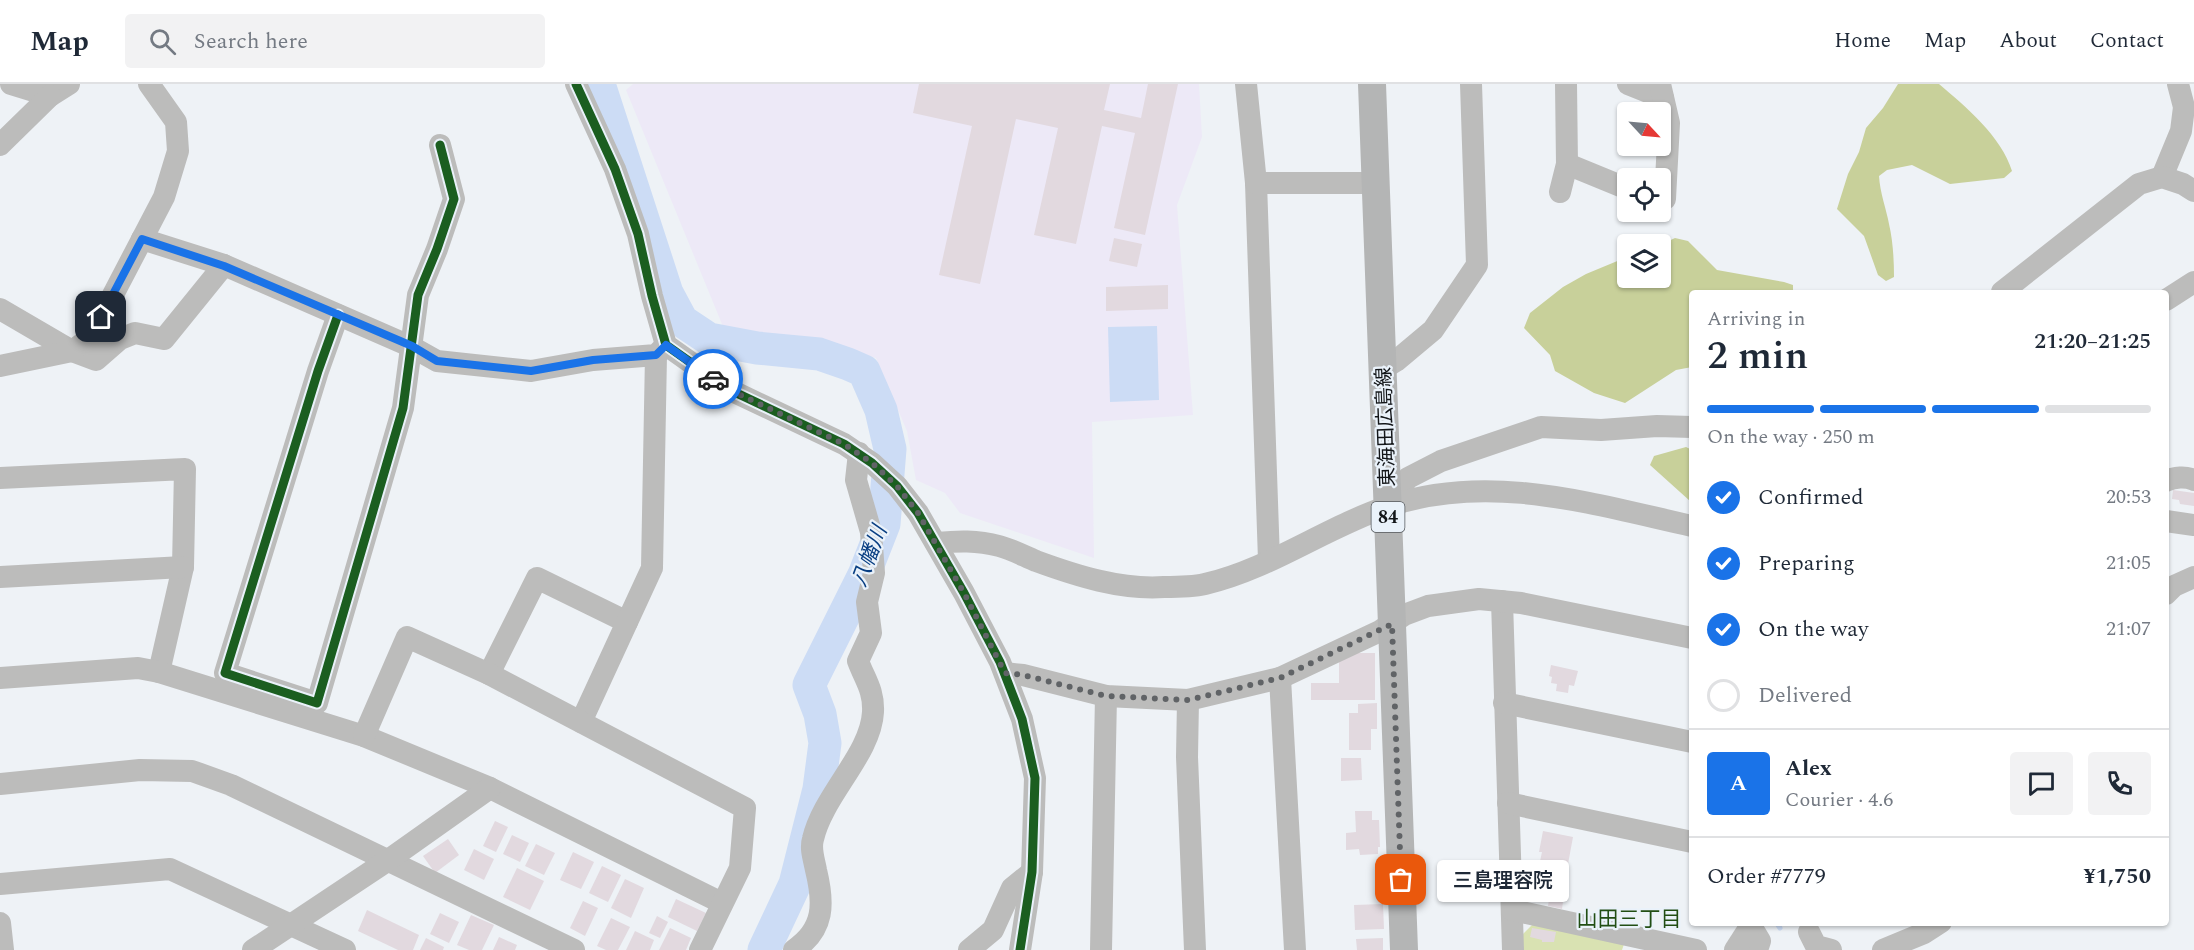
<!DOCTYPE html>
<html lang="en">
<head>
<meta charset="utf-8">
<style>
	:root { --surface:#fff; --page:#f2f2f3; --text:#1f2937; --muted:#747a83; --line:#e0e1e3; --accent:#1a73e8 }
	body { margin:0; font-family:Spectral,"Noto Sans JP",serif; background:var(--page); color:var(--text); height:100vh; display:flex; flex-direction:column; font-size:22px; white-space:nowrap }
	* { box-sizing:border-box; margin:0 }
	p { font-size:20px; color:var(--muted) }
	.icon { flex:none; width:33px; height:33px; fill:none; stroke:currentColor; stroke-width:2; stroke-linecap:round; stroke-linejoin:round }
	.map { position:relative; flex:1; overflow:hidden }
	.details { position:absolute; left:1689px; top:206px; width:480px; height:636px; display:flex; flex-direction:column; background:var(--surface); border-radius:6px; box-shadow:0 2px 4px #0004 }
	.details>* { flex:none }
	.needle { width:39px; rotate:116deg }
	.fabs { position:absolute; left:1617px; top:18px; display:grid; gap:12px }
	.fabs a { display:grid; place-items:center; width:54px; height:54px; border-radius:6px; background:var(--surface); box-shadow:0 2px 4px #0004; font-size:30px }
	.pin { position:absolute; display:grid; place-items:center; width:51px; height:51px; color:#fff; margin:-26px; border-radius:12px; box-shadow:0 3px 9px #0006 }
	.courier { position:absolute; display:grid; place-items:center; width:60px; height:60px; margin:-30px; border:4px solid #1a73e8; border-radius:50%; background:#fff; color:#222; box-shadow:0 2px 8px #0007 }
	.bubble { position:absolute; height:42px; border-radius:6px; background:var(--surface); box-shadow:0 2px 4px #0004; font-size:20px; font-weight:600; line-height:42px; text-align:center }
	.head em { font-style:normal; font-weight:600 }
	.head div { display:flex; flex-direction:column-reverse }
	.head { display:flex; align-items:center; justify-content:space-between; height:102px; padding:0 18px }
	h1 { font-size:39px; font-weight:600; line-height:45px }
	.bar { display:grid; grid-template-columns:repeat(4,1fr); gap:9px 6px; align-content:center; height:72px; padding:0 18px }
	.bar i { height:8px; border-radius:4px; background:var(--line) }
	.bar .current { background:var(--accent) }
	.bar p { grid-column:span 4 }
	.line { display:flex; align-items:center; gap:15px; padding:0 18px; border-top:2px solid var(--line) }
	.line div { flex:1 }
	.round { display:grid; place-items:center; flex:none; width:63px; height:63px; border-radius:6px; background:var(--page) }
	ol { padding:0 18px; list-style:none }
	li { display:flex; align-items:center; gap:18px; height:66px }
	li p { margin-inline-start:auto }
	li .icon { padding:6px; border-radius:50%; background:var(--accent); color:#fff; stroke-width:4 }
	li:last-child { color:var(--muted) }
	li i { width:33px; height:33px; border:3px solid var(--line); border-radius:50% }
	header { display:flex; align-items:center; gap:36px; box-sizing:border-box; height:84px; padding:0 30px; background:var(--surface); border-bottom:2px solid var(--line) }
	header strong { font-size:28px }
	nav { display:flex; gap:33px; margin-inline-start:auto; font-size:21px }
	.search { width:420px; height:54px; background:var(--page); display:flex; align-items:center; gap:15px; box-sizing:border-box; padding:0 21px; border-radius:6px; color:var(--muted); font-size:22px }
	.map>svg:first-child { display:block }
	.education { fill:#ede9f7 }
	.green { fill:#d9e2b2 }
	.forest { fill:#c8d09a }
	.water { fill:#ccdcf5 }
	.lines { fill:none; stroke-linecap:round; stroke-linejoin:round }
	.stream { stroke:#ccdcf5; stroke-width:5 }
	.river { stroke:#ccdcf5; stroke-width:33 }
	.building { fill:#e2d9df }
	.minor { stroke:#bcbcbb; stroke-width:22 }
	.major { stroke:#b4b5b5; stroke-width:28 }
	.cycleway-casing { stroke:#eaf2fa; stroke-width:13 }
	.cycleway { stroke:#1b5e20; stroke-width:9 }
	.done { stroke:#606366; stroke-width:6; stroke-dasharray:0 10.8 }
	.route { stroke:#1a73e8; stroke-width:8 }
	.labels { text-anchor:middle; stroke-width:4.5; stroke-linejoin:round; paint-order:stroke }
	.shield { fill:#eaf2fa; stroke:#54585c; stroke-width:1.5 }
	.shield-label { font-size:18px; font-weight:bold; fill:#131619 }
	.street-label { font-size:20px; fill:#131619; stroke:#eaf2fa }
	.water-label { font-size:21px; font-style:italic; fill:#083e82; stroke:#eaf2fa }
	.neighbourhood-label { font-size:21px; fill:#224e14; stroke:#eaf2fa }
</style>
</head>
<body>
<header>
<strong>Map</strong>
<div class="search"><svg class="icon" aria-label="search" viewBox="0 0 24 24"><circle cx="10" cy="10" r="6"/><path d="M15 15l6 6"/></svg>Search here</div>
<nav><a>Home</a><a>Map</a><a>About</a><a>Contact</a></nav>
</header>
<div class="map">
<svg width="2194" height="866" viewBox="0 0 2194 866">
	<rect width="100%" height="100%" fill="#eef2f6"/>
	<path class="education" d="M633,0H1199L1202,53L1177,121L1193,331L1092,338L1094,474L960,429L945,409L916,396L907,347L876,274L804,254L724,245L626,6Z"/>
	<path class="green" d="M1533,840L1624,860L1622,866H1523V850Z"/>
	<g class="forest">
		<path d="M1898,0H1939C1965,22 2002,53 2012,87L2004,94L1950,100L1912,81L1887,86L1879,92C1880,109 1886,124 1889,140C1893,157 1894,176 1894,193L1886,197L1878,191L1864,152L1837,125L1848,90L1859,68L1866,44L1883,24Z"/>
		<path d="M1675,154L1688,157L1717,186L1784,198L1793,201V208H1692V283L1676,286L1625,319L1594,309L1555,287L1550,271L1524,244L1530,229L1563,203L1586,190L1627,173L1628,194H1660V161Z"/>
		<path d="M1686,363L1692,366V416L1690,417L1650,381L1654,372Z"/>
	</g>
	<path class="water" d="M1157,242L1159,316L1110,318L1108,243Z"/>
	<g class="lines">
		<path class="stream" d="M1776,838L1780,844"/>
		<path class="river" d="M599,0L667,209L682,237L709,255L757,264L819,270L848,280L864,287L881,326L890,365L884,440L864,491L809,601L820,630L825,659L819,705L795,800L764,866"/>
	</g>
	<g class="building">
		<path d="M919,0H1110L1104,26L1141,34L1148,0H1178L1145,151L1114,144L1135,49L1102,42L1076,160L1034,151L1058,44L1016,35L980,200L939,191L972,42L913,29Z"/>
		<path d="M1114,154L1142,160L1137,183L1109,177Z"/>
		<path d="M1168,201V225L1106,227V203Z"/>
		<path d="M2173,406L2194,409V422L2180,420L2179,416L2172,415Z"/>
		<path d="M1349,569H1375V616H1311V599H1339V574H1349Z"/>
		<path d="M1551,581L1578,587L1574,602L1569,601L1568,609L1556,607L1557,600L1551,599L1552,593L1549,592Z"/>
		<path d="M1377,619V645H1371V666H1349V629H1358V620Z"/>
		<path d="M1341,674H1361L1362,696L1341,697Z"/>
		<path d="M1355,727H1372V736H1379L1380,763H1378V770L1360,771L1359,765L1346,766V749L1356,748Z"/>
		<path d="M495,737L508,743L496,768L483,762Z"/>
		<path d="M1543,747L1573,753L1563,807L1547,804L1549,790L1541,788L1542,782H1539L1542,768H1539Z"/>
		<path d="M512,751L529,759L520,778L503,770Z"/>
		<path d="M448,755L459,771L435,789L423,772Z"/>
		<path d="M536,760L555,769L544,791L525,782Z"/>
		<path d="M474,765L494,775L484,796L464,786Z"/>
		<path d="M573,768L594,778L581,805L560,796Z"/>
		<path d="M602,782L621,791L608,818L589,809Z"/>
		<path d="M517,784L544,797L530,826L503,813Z"/>
		<path d="M625,795L644,804L631,834L611,824Z"/>
		<path d="M1550,809L1564,811L1562,825L1548,822Z"/>
		<path d="M676,815L706,829L697,847L668,833Z"/>
		<path d="M583,817L598,824L585,852L570,844Z"/>
		<path d="M1383,820L1384,845L1355,846L1354,821Z"/>
		<path d="M367,826L419,851L413,866H398L358,847Z"/>
		<path d="M440,829L459,838L449,859L430,850Z"/>
		<path d="M471,831L494,841L482,866H469L457,861Z"/>
		<path d="M657,832L668,838L660,854L649,849Z"/>
		<path d="M611,834L630,843L618,866H606L597,862Z"/>
		<path d="M670,844L691,854L686,866H659Z"/>
		<path d="M1532,844L1556,848L1554,858H1542V856L1530,853Z"/>
		<path d="M635,847L654,856L650,866H626Z"/>
		<path d="M499,853L517,861L515,866H493Z"/>
		<path d="M426,854L444,863L443,866H420Z"/>
		<path d="M1383,854V866H1357L1356,855Z"/>
	</g>
	<g class="lines">
		<g class="minor">
			<path d="M11,0L50,12L69,0"/>
			<path d="M576,0L615,85L638,150L652,212L666,261L728,305L844,360L872,379L897,402L918,429L964,509L1000,578L1022,635L1035,694L1032,788L1020,866"/>
			<path d="M1246,0L1256,99L1269,476"/>
			<path d="M1628,0L1663,14"/>
			<path d="M1660,0L1669,39L1665,115L1660,116"/>
			<path d="M0,61L50,12"/>
			<path d="M1567,80L1628,105"/>
			<path d="M2162,93L2181,47L2184,23L2178,0"/>
			<path d="M1256,99H1376"/>
			<path d="M1560,108L1567,80L1566,0"/>
			<path d="M142,155L224,181L412,263L437,277L531,287L593,276L656,271L666,261"/>
			<path d="M2002,208L2139,100L2162,93L2183,100L2194,107"/>
			<path d="M2166,216L2194,198"/>
			<path d="M0,225L72,267L96,276L120,255L135,249L164,255L224,181"/>
			<path d="M338,231L318,287L225,589L317,619L403,324L418,211L437,165L454,115L440,61"/>
			<path d="M0,282L72,267L91,253L164,113L178,67L176,38L149,0"/>
			<path d="M1383,285L1396,277L1433,246L1477,181L1471,0"/>
			<path d="M0,394L185,385L183,483L159,588"/>
			<path d="M2166,397C2174,393 2186,392 2194,396"/>
			<path d="M1387,422L1408,394L1441,377L1541,343L1601,346L1657,342L1692,343"/>
			<path d="M2166,437L2194,441"/>
			<path d="M936,459C957,457 977,456 999,462C1011,465 1024,472 1036,477C1077,492 1121,506 1164,503C1177,503 1192,503 1205,500C1270,485 1326,443 1389,422C1490,388 1592,420 1692,442"/>
			<path d="M0,493L183,483"/>
			<path d="M2166,510L2174,502L2194,493"/>
			<path d="M1502,517L1513,866"/>
			<path d="M1005,589L1023,591L1106,612L1188,616L1280,594L1380,547L1404,531L1428,522L1479,515L1521,519L1692,554"/>
			<path d="M489,590L537,494L627,538"/>
			<path d="M0,594L138,584L159,588L364,652L490,704L722,819"/>
			<path d="M1280,594L1295,866"/>
			<path d="M1188,616L1187,673L1195,866"/>
			<path d="M1504,619L1692,658"/>
			<path d="M581,638L652,484L656,271"/>
			<path d="M364,652L407,553L489,590L745,724L740,784L700,866"/>
			<path d="M0,700L140,686L192,687L231,701L574,866"/>
			<path d="M1508,719L1692,758"/>
			<path d="M0,800L170,785L345,866"/>
			<path d="M1512,826L1696,866"/>
			<path d="M0,839L3,866"/>
			<path d="M1751,842L1760,857L1757,866"/>
			<path d="M1809,848L1816,862L1831,866"/>
			<path d="M253,866L387,777L490,704"/>
			<path d="M794,866C825,845 824,819 816,786C814,775 810,765 813,755C823,711 871,670 873,628C874,606 865,596 858,577L871,549L867,518L874,489L871,448L856,396L859,369"/>
			<path d="M969,866L993,846L1012,804L1032,788"/>
			<path d="M1101,866L1106,612"/>
			<path d="M1735,866L1753,838"/>
			<path d="M1883,866L1924,849L1941,838"/>
		</g>
		<path class="major" d="M1372,0L1404,866"/>
		<defs>
			<g id="cycleway">
				<path d="M576,0L615,85L638,150L652,212L666,261L728,305L844,360L872,379L897,402L918,429L964,509L1000,578L1022,635L1035,694L1032,788L1020,866"/>
				<path d="M338,231L318,287L225,589L317,619L403,324L418,211L437,165L454,115L440,61"/>
			</g>
		</defs>
		<use href="#cycleway" class="cycleway-casing"/>
		<use href="#cycleway" class="cycleway"/>
	</g>
	<g class="lines">
		<path class="done" d="M713,295L728,305L844,360L872,379L897,402L918,429L964,509L1005,589L1023,591L1106,612L1188,616L1280,594L1392,540L1401,796"/>
		<path class="route" d="M101,233L142,155L224,182L412,262L437,277L531,287L593,276L656,271L666,261L713,295"/>
	</g>
	<g class="labels">
		<rect class="shield" x="1371.5" y="418" width="33" height="30" rx="4.5"/>
		<g class="shield-label">
			<text x="1388" y="439">84</text>
		</g>
		<g class="street-label">
			<text transform="translate(1385 343) rotate(-92)" y="7">東海田広島線</text>
		</g>
		<g class="water-label">
			<text transform="translate(869 472) rotate(-69)" y="7">八幡川</text>
		</g>
		<g class="neighbourhood-label">
			<text x="1629" y="842">山田三丁目</text>
		</g>
	</g>
</svg>
<div class="fabs">
<a><svg class="needle" viewBox="-14 -14 28 28"><path d="M0-13l5 13h-10z" fill="#e53935"/><path d="M0 13l5-13h-10z" fill="#747a83"/></svg></a>
<a><svg class="icon" aria-label="locate" viewBox="0 0 24 24"><circle cx="12" cy="12" r="6"/><path d="M12 2v4M12 18v4M2 12h4M18 12h4"/></svg></a>
<a><svg class="icon" aria-label="layers" viewBox="0 0 24 24"><path d="M12 4l9 5-9 5-9-5zM3 14l9 5 9-5"/></svg></a>
</div>
<div class="pin" style="left:1401px;top:796px;background:#ea580c"><svg class="icon" aria-label="bag" viewBox="0 0 24 24"><path d="M5 8h14l-1 12H6zM9 8a3 3 0 0 1 6 0"/></svg></div>
<div class="pin" style="left:101px;top:233px;background:#1f2937"><svg class="icon" aria-label="home" viewBox="0 0 24 24"><path d="M3 11l9-7 9 7M6 9v11h12V9"/></svg></div>
<div class="courier" style="left:713px;top:295px"><svg class="icon" aria-label="car" viewBox="0 0 24 24"><path d="M5 17H2v-5l4-1 3-4h7l3 4 3 1v5h-3M9 17h6M6 11h13"/><circle cx="7" cy="17" r="2"/><circle cx="17" cy="17" r="2"/></svg></div>
<div class="bubble" style="left:1437px;top:776px;width:132px">三島理容院</div>
<section class="details">
<div class="head"><div><h1>2 min</h1><p>Arriving in</p></div><em>21:20–21:25</em></div>
<div class="bar"><i class="current"></i><i class="current"></i><i class="current"></i><i></i><p>On the way · 250 m</p></div>
<ol>
<li><svg class="icon" aria-label="check" viewBox="0 0 24 24"><path d="M5 12l5 5 9-10"/></svg>Confirmed<p>20:53</p></li>
<li><svg class="icon" aria-label="check" viewBox="0 0 24 24"><path d="M5 12l5 5 9-10"/></svg>Preparing<p>21:05</p></li>
<li><svg class="icon" aria-label="check" viewBox="0 0 24 24"><path d="M5 12l5 5 9-10"/></svg>On the way<p>21:07</p></li>
<li><i></i>Delivered</li>
</ol>
<div class="line" style="height:108px"><b class="round" style="background:var(--accent);color:#fff">A</b><div><b>Alex</b><p>Courier · 4.6</p></div><a class="round"><svg class="icon" aria-label="chat" viewBox="0 0 24 24"><path d="M4 5h16v11H9l-5 4z"/></svg></a><a class="round"><svg class="icon" aria-label="phone" viewBox="0 0 24 24"><path d="M5 4h4l2 5-3 2q2 4 5 5l2-3 5 2v4C11 20 4 13 5 4z"/></svg></a></div>
<div class="line" style="height:78px"><div>Order #7779</div><b>¥1,750</b></div>
</section>
</div>
</body>
</html>
